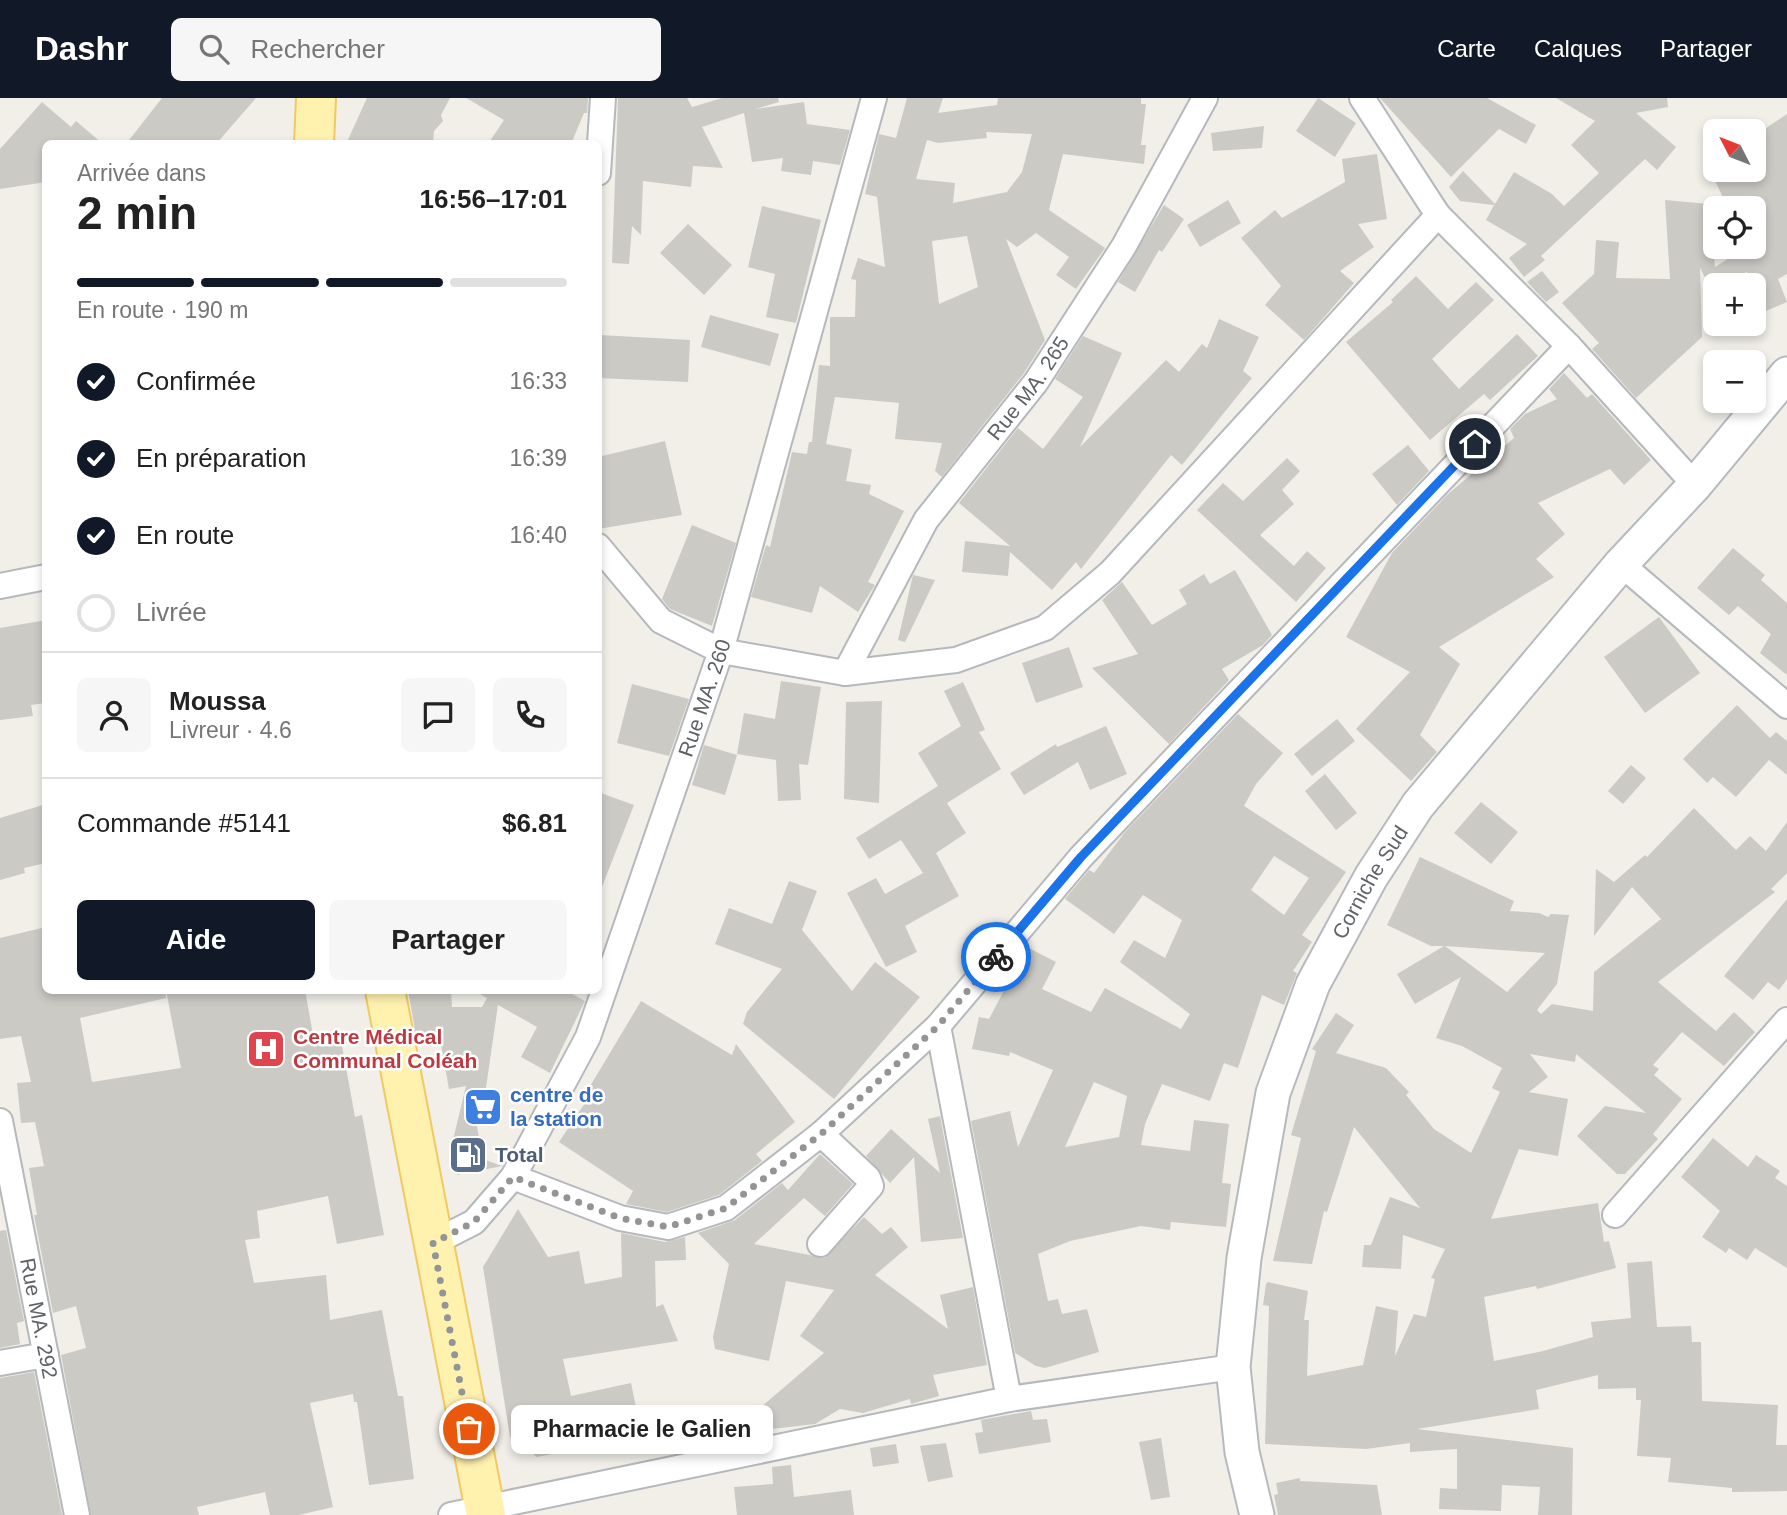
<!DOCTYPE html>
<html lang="fr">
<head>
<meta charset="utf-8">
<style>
	:root { --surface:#fff; --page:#f6f6f6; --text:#222; --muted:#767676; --line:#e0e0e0; --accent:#111827 }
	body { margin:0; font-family:Arial,sans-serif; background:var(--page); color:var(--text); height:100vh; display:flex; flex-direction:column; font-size:26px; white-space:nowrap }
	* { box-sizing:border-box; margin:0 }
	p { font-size:23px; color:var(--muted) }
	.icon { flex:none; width:38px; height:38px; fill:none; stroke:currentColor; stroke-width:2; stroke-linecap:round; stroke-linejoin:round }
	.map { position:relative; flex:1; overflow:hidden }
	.drawer { position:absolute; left:42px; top:42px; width:560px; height:854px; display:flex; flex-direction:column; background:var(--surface); border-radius:10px; box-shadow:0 4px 10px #0003 }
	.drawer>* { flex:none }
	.needle { width:46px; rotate:312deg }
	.buttons { position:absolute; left:1703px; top:21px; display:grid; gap:14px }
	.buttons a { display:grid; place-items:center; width:63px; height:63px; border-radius:10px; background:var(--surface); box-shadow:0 4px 10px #0003; font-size:35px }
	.pin { position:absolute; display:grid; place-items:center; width:60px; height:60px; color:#fff; margin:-30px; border:4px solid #fff; border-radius:50%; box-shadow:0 2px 7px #0007 }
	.courier { position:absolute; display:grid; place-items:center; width:70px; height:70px; margin:-35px; border:5px solid #1a73e8; border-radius:50%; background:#fff; color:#222; box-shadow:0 2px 9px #0007 }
	.bubble { position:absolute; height:49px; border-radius:10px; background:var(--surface); box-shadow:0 4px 10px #0003; font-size:23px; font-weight:700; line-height:49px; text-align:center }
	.summary em { font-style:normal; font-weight:700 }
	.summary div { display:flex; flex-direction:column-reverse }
	.summary { display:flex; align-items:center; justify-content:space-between; height:119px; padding:0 35px }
	h1 { font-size:46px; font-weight:700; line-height:52px }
	.bar { display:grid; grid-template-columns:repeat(4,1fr); gap:10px 7px; align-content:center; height:84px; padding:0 35px }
	.bar i { height:9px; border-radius:5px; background:var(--line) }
	.bar .active { background:var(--accent) }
	.bar p { grid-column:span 4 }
	.line { display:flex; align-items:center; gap:18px; padding:0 35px; border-top:2px solid var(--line) }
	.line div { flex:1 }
	.round { display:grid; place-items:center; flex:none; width:74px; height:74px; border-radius:10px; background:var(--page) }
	ol { padding:0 35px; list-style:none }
	li { display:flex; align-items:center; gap:21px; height:77px }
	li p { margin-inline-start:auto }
	li .icon { padding:7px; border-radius:50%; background:var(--accent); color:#fff; stroke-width:4 }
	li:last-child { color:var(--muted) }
	li i { width:38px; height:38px; border:4px solid var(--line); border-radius:50% }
	.cta { display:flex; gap:14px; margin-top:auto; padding:14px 35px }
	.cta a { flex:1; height:80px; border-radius:10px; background:var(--accent); color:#fff; font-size:28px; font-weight:700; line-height:80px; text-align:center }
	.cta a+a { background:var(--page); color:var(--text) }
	header { display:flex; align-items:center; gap:42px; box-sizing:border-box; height:98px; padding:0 35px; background:var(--accent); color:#fff }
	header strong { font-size:33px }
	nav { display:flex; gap:38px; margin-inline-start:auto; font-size:24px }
	.search { width:490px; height:63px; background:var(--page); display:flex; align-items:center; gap:18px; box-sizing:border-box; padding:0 24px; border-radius:10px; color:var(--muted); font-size:26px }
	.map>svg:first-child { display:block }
	.building { fill:#cccac5; fill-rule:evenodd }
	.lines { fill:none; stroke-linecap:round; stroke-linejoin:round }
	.street-casing { stroke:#b5b8bc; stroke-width:28 }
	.secondary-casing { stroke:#b6babf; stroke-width:37 }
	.primary-casing { stroke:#f2c960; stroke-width:42 }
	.street { stroke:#fff; stroke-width:24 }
	.secondary { stroke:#fff; stroke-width:33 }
	.primary { stroke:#fff2af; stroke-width:38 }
	.done { stroke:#929495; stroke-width:7; stroke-dasharray:0 12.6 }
	.route { stroke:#1a73e8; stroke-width:9 }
	.labels { text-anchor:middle; stroke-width:5; stroke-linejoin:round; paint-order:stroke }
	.street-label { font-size:21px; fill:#5f6368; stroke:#fff }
	.health-label { font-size:21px; font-weight:bold; fill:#be3a42; stroke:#fff; text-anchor:start }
	.shop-label { font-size:21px; font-weight:bold; fill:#366cbe; stroke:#fff; text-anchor:start }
	.service-label { font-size:21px; font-weight:bold; fill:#4e5e75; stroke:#fff; text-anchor:start }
</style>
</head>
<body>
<header>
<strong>Dashr</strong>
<div class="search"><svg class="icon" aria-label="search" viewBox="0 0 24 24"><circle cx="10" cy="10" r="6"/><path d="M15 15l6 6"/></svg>Rechercher</div>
<nav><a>Carte</a><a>Calques</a><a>Partager</a></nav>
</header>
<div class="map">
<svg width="1787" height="1417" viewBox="0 0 1787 1417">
	<rect width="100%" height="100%" fill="#f1efe8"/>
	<g class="building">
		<path d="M162,0H256L216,46H126Z"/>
		<path d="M367,0H450L441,17L443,23L434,33L433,46H346Z"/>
		<path d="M466,0H588L587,15H584L571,46H488L504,22Z"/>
		<path d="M618,0H687L692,9L722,0H778L779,4L755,11L804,4L807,26L850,32L840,67L813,63L811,77L781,73L783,60L752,64L744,15L702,29L723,70L693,68L691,89L643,83L641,137L632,128L629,166L612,165Z"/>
		<path d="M907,0H943L938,15L997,7L998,0H1141V6H1146L1141,47H1146L1144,66L1063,56L1049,112L1105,150L1076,191L1056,177L1069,159L1036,135L1017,149L1006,141L1045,242L1024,275L942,379L935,373L942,345L895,341L899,305L835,299L826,346L852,351L846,383L871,387L869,396L904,413L868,484L875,487L858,514L820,488L812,515L751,499L766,447L770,449L792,354L807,356L809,344H812L819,267L830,268V219H855L856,182L851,181L858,160L885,169L877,99L865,96L879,36L896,40ZM986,34L1032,36L1022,74L1007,94L953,105L955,85L916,81L927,42L938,45L987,40ZM967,138L978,189L939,206L932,143Z"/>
		<path d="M1318,0L1356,25L1335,59L1296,33Z"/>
		<path d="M1380,0H1487L1536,27L1526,46L1499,31L1451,79Z"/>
		<path d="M1556,0H1667L1668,9L1636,15L1676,49L1657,72L1645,61L1541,158L1545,162L1524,179L1509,160L1527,146L1486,122L1494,107L1460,103L1449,89L1463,73L1495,106L1514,74L1552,96L1564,108L1599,75L1571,47L1595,23Z"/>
		<path d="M42,4L71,29L76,23L103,46H46V84L0,91V51Z"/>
		<path d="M1787,16V176L1778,181L1787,204L1766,213L1747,174L1715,187V198L1700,170L1702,239L1636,300L1592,251L1599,245L1562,205L1594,176L1596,142L1619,144L1616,180L1670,181L1665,102L1709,106L1715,169L1747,149H1754V110H1728L1710,72H1754V38Z"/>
		<path d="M1264,28L1262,50L1213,53L1211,35Z"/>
		<path d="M1377,56L1387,121L1358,126L1374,149L1340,173L1354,185L1304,242L1265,207L1281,188L1241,140L1275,112L1282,120L1345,84L1342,61Z"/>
		<path d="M1228,102L1241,125L1200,149L1187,127Z"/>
		<path d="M1164,107L1184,121L1162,154L1159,152L1135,194L1118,184Z"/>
		<path d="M762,108L821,122L796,225L766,219L775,176L748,169Z"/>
		<path d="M688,126L732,167L704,197L660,155Z"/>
		<path d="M1542,173L1559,194L1546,204L1527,184Z"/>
		<path d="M1416,178L1448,211L1476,184L1494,202L1432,261L1459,291L1517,236L1538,258L1490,302L1484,296L1430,342L1346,244L1393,204L1391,202Z"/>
		<path d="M710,217L779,236L770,268L701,249Z"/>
		<path d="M1219,221L1259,239L1243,273L1252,280L1182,367L1171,357L1081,471L1076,464L1052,492L1010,454L1008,478L962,474L965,443L1010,448L959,405L1018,330L1043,351L1083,299L1055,281L1083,238L1122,255L1080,349L1166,262L1179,274L1202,246L1207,250Z"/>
		<path d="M600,237L690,242L688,284L598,280Z"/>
		<path d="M1564,275L1587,300L1592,296L1651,362L1624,387L1610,371L1538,405L1565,436L1536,461L1554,479L1439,549L1460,566L1420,637L1437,654L1411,683L1356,631L1410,574L1346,539L1392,455L1448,396L1514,340L1510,331L1525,316L1557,301L1549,291Z"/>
		<path d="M665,343L682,417L598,431V359Z"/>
		<path d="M1408,347L1429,373L1397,407L1372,376Z"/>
		<path d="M1287,360L1300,373L1282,392L1294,406L1260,437L1294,468L1307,453L1326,470L1296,504L1197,412L1223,385L1243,403Z"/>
		<path d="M692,427L736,445L712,528L670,511L662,501Z"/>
		<path d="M1733,450L1765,477L1761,482L1787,505V577L1760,555L1771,536L1738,508L1729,517L1697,490Z"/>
		<path d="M1235,472L1272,537L1263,547L1222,571L1229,582L1169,646L1092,570L1138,556L1102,502L1122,484L1152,527L1187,506L1179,492L1204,476L1210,486Z"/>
		<path d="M913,477L935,482L905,544L898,542Z"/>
		<path d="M1659,519L1700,575L1645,615L1604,559Z"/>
		<path d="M46,522V605L31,607L33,618L0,622V530Z"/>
		<path d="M1069,549L1083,589L1036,605L1022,565Z"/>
		<path d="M781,583L821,589L808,667L799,666L801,702L778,703L776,662L737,656L744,615L775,621Z"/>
		<path d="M963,584L985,632L979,634L1001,671L947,705L966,735L936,755L959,798L905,828L917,854L886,869L847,795L876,780L885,796L923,775L901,742L869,761L856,740L938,688L918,655L961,628L944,593Z"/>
		<path d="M632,586L689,601L669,658L617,645Z"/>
		<path d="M882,603L879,705L844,701L846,604Z"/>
		<path d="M1737,607L1770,640L1776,634L1787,643V677L1769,662L1736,699L1713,679L1707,685L1683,661Z"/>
		<path d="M1238,616L1283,655L1256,686L1244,708L1346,774L1302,837L1312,844L1293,873L1297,875L1284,907L1262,897L1238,970L1224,965L1210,1003L1162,986L1145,1026L1141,1047L1190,1053L1194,1022L1229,1026L1222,1085L1231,1086L1226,1129L1171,1124L1170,1132L1141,1128L1070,1143L1038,1156L1048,1203L1058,1201L1062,1216L1087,1211L1099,1254L1045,1270L1036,1268L1015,1255L971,1023L1010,1013L1018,1049L1053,972L1010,954L1009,958L972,951L979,919L989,921L1027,849L1056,864L1042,891L1091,914L1105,890L1181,931L1190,916L1120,864L1134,842L1165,860L1182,822L1143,797L1114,836L1065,801L1089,772L1094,775L1125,734ZM1274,758L1309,780L1284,817L1251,792ZM1094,984L1127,998L1119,1039L1065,1049Z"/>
		<path d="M1337,621L1355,643L1312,678L1294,656Z"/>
		<path d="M1106,628L1127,676L1090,692L1078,664L1024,697L1010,675L1056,646L1057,649Z"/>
		<path d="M704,647L737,657L725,697L692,687Z"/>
		<path d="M1631,667L1646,680L1623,706L1608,693Z"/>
		<path d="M1325,676L1357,715L1336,732L1305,693Z"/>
		<path d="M598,694L634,707L600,794H598Z"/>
		<path d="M1481,704L1518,734L1491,766L1454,735Z"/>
		<path d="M46,706V765L24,770L25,775L0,782V720Z"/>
		<path d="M1694,710L1736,752L1750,738L1766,753L1787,724V775L1771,791L1775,794L1658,884L1716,933L1734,914L1755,934L1724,968L1682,934L1653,967L1659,971L1654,977L1682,1001L1653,1036L1658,1041L1625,1076H1617L1577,1038L1605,1008L1646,1015L1576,956L1575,964L1530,956L1548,979L1529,994L1568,1001L1558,1058L1519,1051L1491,1121L1598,1105L1604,1144L1609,1143L1616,1170L1537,1191L1536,1188L1484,1199L1494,1263L1543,1253L1593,1239L1591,1224L1631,1220L1627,1165L1652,1163L1657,1229L1691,1228L1692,1244H1701L1702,1303L1778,1307L1776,1347H1787V1393L1732,1394V1390L1668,1384L1671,1360L1637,1358L1641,1302H1636V1290L1598,1291V1277L1536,1292L1539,1311L1417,1331L1573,1350L1572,1417H1538L1540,1389L1502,1387L1501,1413L1439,1411L1440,1390L1457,1391V1351L1410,1354V1345L1366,1351L1265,1346L1269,1208L1263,1207L1266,1186L1268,1184L1308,1193L1304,1222H1309L1307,1278L1363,1267L1376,1208L1398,1213L1395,1258L1414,1216L1426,1219L1435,1181L1431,1180L1445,1151L1403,1137L1401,1171L1362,1169L1364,1147H1371L1390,1099L1420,1110L1354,1029L1327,1114L1324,1113L1312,1166L1273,1163L1301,1040L1291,1037L1316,953L1312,951L1336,915L1354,927L1336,955L1386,970L1409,994L1406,997L1434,1031L1471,1055L1500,994L1492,990L1502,970L1462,948L1436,940L1461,879L1415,906L1397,876L1444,848H1431L1387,827L1420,759L1514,803L1510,813L1539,815L1548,819L1551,816L1569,817L1557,886L1537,912L1541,916L1552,906L1593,913L1594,874L1661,821L1632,789L1594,838L1596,771L1614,784L1645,757L1647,759ZM1445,848L1545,855L1507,894Z"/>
		<path d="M789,783L817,793L802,832L852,893L875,864L920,899L834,1001L743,926L747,914L782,871L715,846L729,810L772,826Z"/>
		<path d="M1787,801V881L1779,892L1768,884L1753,902L1724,878Z"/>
		<path d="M46,829V892H165L166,900L80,920L92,984L181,970L166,892H305L314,942L340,937L355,1019L362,1017L384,1137L337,1146L328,1098L257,1113L260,1140L245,1142L254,1185L326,1177L330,1222L382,1212L398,1298H403L414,1381L369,1387L357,1304H354L353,1296L310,1305L333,1409L299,1417H270L265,1394L197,1409L199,1417H91L61,1257L86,1250L76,1208L53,1215L34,1117H37L29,1070L44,1068L35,1024L21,1025L17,985L31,984L21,938L0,941V840Z"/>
		<path d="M408,892H451L452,909H482L487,900L473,892H565L585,903L550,975L521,959L537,929L498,907L481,1024L476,1023L483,1061L502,1068L457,1077L452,1046L466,988L449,991L440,941L417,944Z"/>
		<path d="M641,903L732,957L736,946L795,1024L756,1056L762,1063L719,1097L667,1114L626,1106L633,1093L559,1044L587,1002L583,1000Z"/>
		<path d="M940,1018L963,1140L921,1144L914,1059L890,1085L866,1058L891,1031L940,1075L928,1021Z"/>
		<path d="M1713,1040L1748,1069L1756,1057L1780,1073L1775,1080L1787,1088V1170L1755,1150L1747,1162L1729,1150L1726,1155L1702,1139L1720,1113L1681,1079Z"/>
		<path d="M820,1056L853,1086L825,1118L804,1100L754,1146L824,1160L864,1119L882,1136L891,1129L908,1149L875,1177L948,1231L940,1197L973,1189L987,1267L933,1277L939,1298L911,1306L910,1301L863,1315L840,1311L815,1326L763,1332L760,1310L824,1255L800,1238L834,1192L786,1183L769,1263L715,1251L713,1239L729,1166L698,1135L735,1122L782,1085L788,1092Z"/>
		<path d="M518,1111L548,1159L579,1153L585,1186L622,1179L621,1135L665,1144L685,1139L686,1162L655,1163L656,1209L663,1206L678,1243L563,1261L571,1298L631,1285L642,1338L537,1359L510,1339L483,1169Z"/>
		<path d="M6,1132L24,1223L17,1225L20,1246L0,1250V1133Z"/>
		<path d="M34,1274L62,1417H0V1280Z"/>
		<path d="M1031,1313L1033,1322L1047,1321L1051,1344L979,1356L975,1335L983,1334L981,1322Z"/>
		<path d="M1161,1340L1170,1399L1151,1402L1139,1344Z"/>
		<path d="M946,1345L953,1379L928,1384L920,1348Z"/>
		<path d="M896,1346L899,1365L873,1369L870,1350Z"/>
		<path d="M791,1367L794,1399L851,1392L854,1417H737L734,1389L773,1386L772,1369Z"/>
		<path d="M1300,1380V1383L1377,1387L1382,1417H1278L1274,1397L1278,1396L1276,1385Z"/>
	</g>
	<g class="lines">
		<defs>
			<g id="street">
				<path d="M1362,0L1438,117L1569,248L1695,387"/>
				<path d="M598,75L603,0"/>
				<path d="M598,448L661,523L721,553L845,575L956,562L1045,530L1110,475L1438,117"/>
				<path d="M1621,466L1787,608"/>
				<path d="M0,488L46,479"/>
				<path id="s1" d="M845,575L926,422L1036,284L1124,148L1205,0"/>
				<path d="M938,928L1009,1301"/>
				<path id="s2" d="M0,1023L77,1417"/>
				<path d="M513,1079L620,1120L668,1129L726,1110L821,1036L938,928L1081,759L1569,248"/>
				<path d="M1615,1117L1787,922"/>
				<path id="s3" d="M433,1145L474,1124L513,1079L588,939L721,553L874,0"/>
				<path d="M820,1146L871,1088L868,1080L821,1036"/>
				<path d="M0,1265L46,1257"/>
				<path d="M451,1417L1009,1301L1233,1269"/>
			</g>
			<g id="secondary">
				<path id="s4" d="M1257,1417L1242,1354L1233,1269L1244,1160L1273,995L1313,886L1371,779L1418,707L1621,466L1695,387L1787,276"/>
			</g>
			<g id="primary">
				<path d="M314,46L316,0"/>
				<path d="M385,892L486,1417"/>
			</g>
		</defs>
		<use href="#street" class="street-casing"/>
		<use href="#secondary" class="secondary-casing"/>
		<use href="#primary" class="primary-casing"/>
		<use href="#street" class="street"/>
		<use href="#secondary" class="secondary"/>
		<use href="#primary" class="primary"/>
	</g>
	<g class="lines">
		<path class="done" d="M469,1331L433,1145L474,1124L513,1079L620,1120L668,1129L726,1110L821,1036L938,928L996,859"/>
		<path class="route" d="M996,859L1081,759L1475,346"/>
	</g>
	<defs>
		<symbol id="hospital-square" viewBox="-11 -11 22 22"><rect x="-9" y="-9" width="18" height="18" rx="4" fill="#e0444e" stroke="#fff"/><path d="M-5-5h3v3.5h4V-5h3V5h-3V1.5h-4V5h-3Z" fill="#fff"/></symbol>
		<symbol id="supermarket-square" viewBox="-11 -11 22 22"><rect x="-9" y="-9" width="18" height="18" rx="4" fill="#3f7fe0" stroke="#fff"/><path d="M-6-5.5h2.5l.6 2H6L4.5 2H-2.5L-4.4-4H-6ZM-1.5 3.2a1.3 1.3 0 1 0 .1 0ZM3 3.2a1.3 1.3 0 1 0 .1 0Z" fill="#fff"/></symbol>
		<symbol id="fuel-square" viewBox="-11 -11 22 22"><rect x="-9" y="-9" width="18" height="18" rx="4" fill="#5c6f8a" stroke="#fff"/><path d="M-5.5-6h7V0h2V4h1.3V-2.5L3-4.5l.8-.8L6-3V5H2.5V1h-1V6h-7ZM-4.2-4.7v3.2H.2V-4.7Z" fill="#fff"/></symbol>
	</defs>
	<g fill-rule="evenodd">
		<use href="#hospital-square" x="244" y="929" width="44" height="44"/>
		<use href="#supermarket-square" x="461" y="987" width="44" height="44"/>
		<use href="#fuel-square" x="446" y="1035" width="44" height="44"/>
	</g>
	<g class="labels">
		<g class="street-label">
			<text dy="7" stroke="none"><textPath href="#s1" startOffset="340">Rue MA. 265</textPath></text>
			<text dy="7" stroke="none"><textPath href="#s3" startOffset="623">Rue MA. 260</textPath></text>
			<text dy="7" stroke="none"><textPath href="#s4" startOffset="660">Corniche Sud</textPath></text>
			<text dy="7" stroke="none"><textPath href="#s2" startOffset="201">Rue MA. 292</textPath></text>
		</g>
		<g class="health-label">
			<text x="293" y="946">Centre Médical<tspan x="293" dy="24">Communal Coléah</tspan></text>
		</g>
		<g class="shop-label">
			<text x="510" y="1004">centre de<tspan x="510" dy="24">la station</tspan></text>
		</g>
		<g class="service-label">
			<text x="495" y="1064">Total</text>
		</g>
	</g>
</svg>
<div class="buttons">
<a><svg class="needle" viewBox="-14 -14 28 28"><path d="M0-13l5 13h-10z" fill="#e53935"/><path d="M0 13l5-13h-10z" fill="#767676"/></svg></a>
<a><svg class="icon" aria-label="locate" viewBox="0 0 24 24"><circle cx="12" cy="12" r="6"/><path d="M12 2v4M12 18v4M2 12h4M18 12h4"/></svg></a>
<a>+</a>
<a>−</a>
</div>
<div class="pin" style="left:469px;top:1331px;background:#ea580c"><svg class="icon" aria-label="bag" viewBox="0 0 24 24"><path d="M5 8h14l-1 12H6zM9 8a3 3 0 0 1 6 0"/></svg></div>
<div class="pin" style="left:1475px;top:346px;background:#1f2937"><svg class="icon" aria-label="home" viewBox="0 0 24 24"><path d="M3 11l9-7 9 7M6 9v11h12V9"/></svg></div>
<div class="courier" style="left:996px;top:859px"><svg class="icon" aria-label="bike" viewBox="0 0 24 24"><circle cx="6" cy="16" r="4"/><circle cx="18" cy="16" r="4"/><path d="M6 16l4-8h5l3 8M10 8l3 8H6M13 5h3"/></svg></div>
<div class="bubble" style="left:511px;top:1307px;width:262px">Pharmacie le Galien</div>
<section class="drawer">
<div class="summary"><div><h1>2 min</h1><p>Arrivée dans</p></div><em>16:56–17:01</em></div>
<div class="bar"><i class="active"></i><i class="active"></i><i class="active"></i><i></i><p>En route · 190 m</p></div>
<ol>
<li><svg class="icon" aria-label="check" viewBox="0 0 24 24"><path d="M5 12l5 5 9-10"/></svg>Confirmée<p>16:33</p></li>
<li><svg class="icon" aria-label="check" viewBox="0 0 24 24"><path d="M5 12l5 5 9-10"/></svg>En préparation<p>16:39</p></li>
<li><svg class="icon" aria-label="check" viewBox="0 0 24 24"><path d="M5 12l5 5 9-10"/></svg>En route<p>16:40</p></li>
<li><i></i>Livrée</li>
</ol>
<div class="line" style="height:126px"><a class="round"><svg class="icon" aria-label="person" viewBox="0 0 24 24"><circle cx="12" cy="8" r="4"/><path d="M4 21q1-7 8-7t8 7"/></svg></a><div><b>Moussa</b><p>Livreur · 4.6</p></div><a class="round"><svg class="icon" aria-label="chat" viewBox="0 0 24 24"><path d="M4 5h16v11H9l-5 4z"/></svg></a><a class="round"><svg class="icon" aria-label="phone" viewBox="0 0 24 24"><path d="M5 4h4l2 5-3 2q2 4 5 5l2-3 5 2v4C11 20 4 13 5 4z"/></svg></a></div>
<div class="line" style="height:91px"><div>Commande #5141</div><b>$6.81</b></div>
<div class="cta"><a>Aide</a><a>Partager</a></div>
</section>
</div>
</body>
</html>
